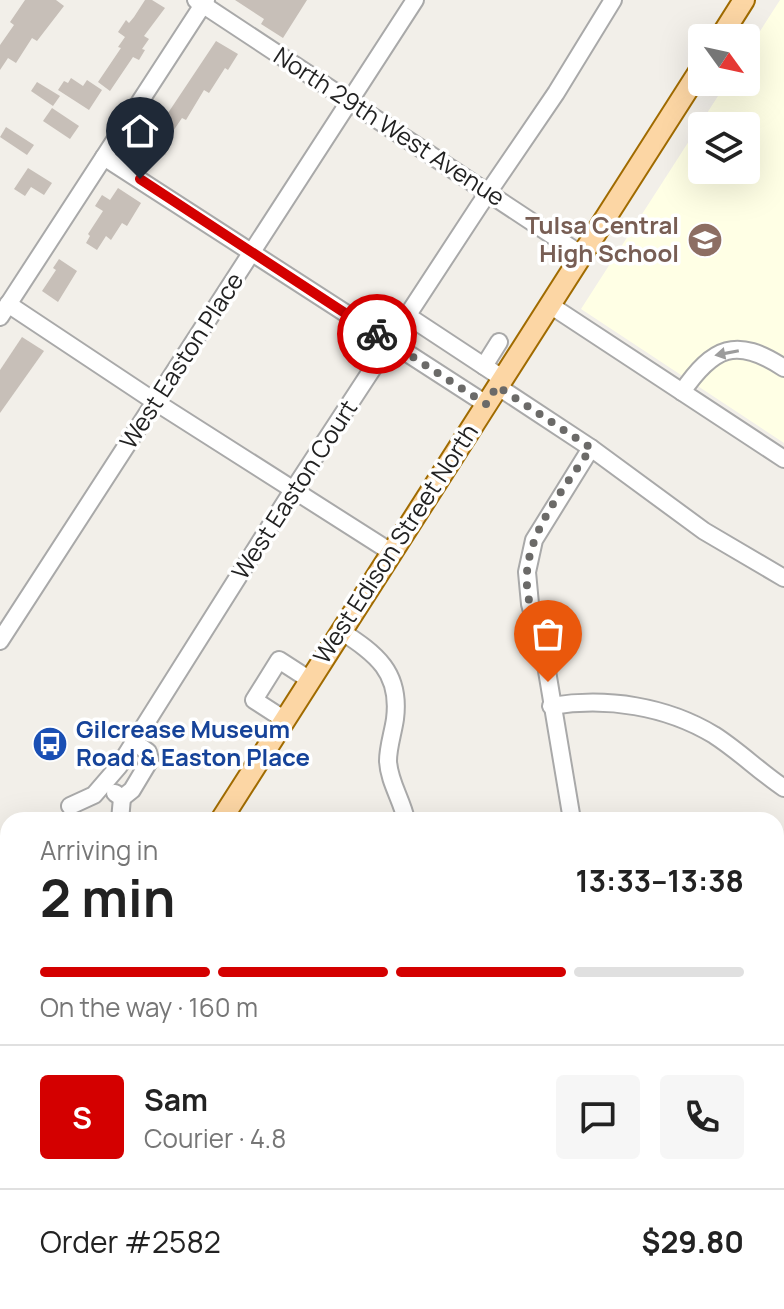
<!DOCTYPE html>
<html lang="en">
<head>
<meta charset="utf-8">
<style>
	:root { --surface:#fff; --page:#f6f6f6; --text:#222; --muted:#767676; --line:#e0e0e0; --accent:#d40000 }
	body { margin:0; font-family:Manrope,sans-serif; background:var(--page); color:var(--text); height:100vh; display:flex; flex-direction:column; font-size:30px; white-space:nowrap }
	* { box-sizing:border-box; margin:0 }
	p { font-size:26px; color:var(--muted) }
	.icon { flex:none; width:44px; height:44px; fill:none; stroke:currentColor; stroke-width:2; stroke-linecap:round; stroke-linejoin:round }
	.map { position:relative; flex:1; overflow:hidden }
	.details { position:absolute; left:0px; top:812px; width:784px; height:498px; display:flex; flex-direction:column; background:var(--surface); border-radius:24px 24px 0 0; box-shadow:0 8px 32px #0002 }
	.details>* { flex:none }
	.needle { width:52px; rotate:123deg }
	.controls { position:absolute; left:688px; top:24px; display:grid; gap:16px }
	.controls a { display:grid; place-items:center; width:72px; height:72px; border-radius:8px; background:var(--surface); box-shadow:0 8px 32px #0002; font-size:40px }
	.pin { position:absolute; display:grid; place-items:center; width:68px; height:68px; color:#fff; margin:-82px -34px; border-radius:50% 50% 50% 0; rotate:-45deg; box-shadow:0 0 8px #0007 }
	.pin .icon { rotate:45deg }
	.courier { position:absolute; display:grid; place-items:center; width:80px; height:80px; margin:-40px; border:6px solid #d40000; border-radius:50%; background:#fff; color:#222; box-shadow:0 2px 10px #0007 }
	.summary em { font-style:normal; font-weight:700 }
	.summary div { display:flex; flex-direction:column-reverse }
	.summary { display:flex; align-items:center; justify-content:space-between; height:136px; padding:0 40px }
	h1 { font-size:52px; font-weight:700; line-height:60px }
	.bar { display:grid; grid-template-columns:repeat(4,1fr); gap:12px 8px; align-content:center; height:96px; padding:0 40px }
	.bar i { height:10px; border-radius:6px; background:var(--line) }
	.bar .on { background:var(--accent) }
	.bar p { grid-column:span 4 }
	.line { display:flex; align-items:center; gap:20px; padding:0 40px; border-top:2px solid var(--line) }
	.line div { flex:1 }
	.round { display:grid; place-items:center; flex:none; width:84px; height:84px; border-radius:8px; background:var(--page) }
	.map>svg:first-child { display:block }
	.commercial { fill:#f2dad9 }
	.education { fill:#ffffe5; fill-rule:evenodd }
	.building { fill:#c7bfb8 }
	.lines { fill:none; stroke-linecap:round; stroke-linejoin:round }
	.minor-casing { stroke:#a9a9a9; stroke-width:20 }
	.major-casing { stroke:#a06b00; stroke-width:24 }
	.minor { stroke:#fff; stroke-width:16 }
	.major { stroke:#fcd6a4; stroke-width:20 }
	.oneway { fill:#9c9c9c }
	.done { stroke:#6b6a68; stroke-width:8; stroke-dasharray:0 14.4 }
	.route { stroke:#d40000; stroke-width:10 }
	.labels { text-anchor:middle; stroke-width:7; stroke-linejoin:round; paint-order:stroke }
	.street-label { font-size:24px; fill:#222; stroke:#fff }
	.education-label { font-size:24px; font-weight:bold; fill:#785e54; stroke:#fff; text-anchor:end }
	.transit-label { font-size:24px; font-weight:bold; fill:#164399; stroke:#fff; text-anchor:start }
</style>
</head>
<body>
<div class="map">
<svg width="784" height="1309" viewBox="0 0 784 1309">
	<rect width="100%" height="100%" fill="#f2efe9"/>
	<path class="commercial" d="M8,1205V1302H236L232,1309H0V1217Z"/>
	<path class="education" d="M780,0H784V443L581,309L727,82H746V53ZM702,126H746V170H702Z"/>
	<g class="building">
		<path d="M25,0H56L64,6L37,41L32,38L16,63L8,58L0,70V45L14,25L10,22Z"/>
		<path d="M145,0H152L165,8L144,36L149,39L142,49L145,50L139,60L133,57L110,91L98,82L121,48L118,47L125,37L118,32L126,20L129,23L134,17Z"/>
		<path d="M235,0H307L283,38L261,24L264,19Z"/>
		<path d="M216,41L238,54L228,70L225,68L209,93L204,90L186,120L182,118L167,140L170,146L165,155L163,153L159,158L144,149Z"/>
		<path d="M71,78L83,86L87,80L102,90L89,110L58,90L64,81L68,83Z"/>
		<path d="M37,82L60,96L53,106L31,91Z"/>
		<path d="M52,108L79,126L70,139L43,121Z"/>
		<path d="M6,127L34,145L27,155L0,137Z"/>
		<path d="M28,168L52,183L44,195L31,187L25,196L14,189Z"/>
		<path d="M118,188L141,203L127,226L122,223L111,240L106,236L97,250L86,243L90,236L88,234L103,211L95,206L102,195L110,200Z"/>
		<path d="M59,259L77,271L58,302L42,291L56,270L53,268Z"/>
		<path d="M22,337L44,351L0,413V370Z"/>
	</g>
	<g class="lines">
		<defs>
			<g id="minor">
				<path d="M196,0L582,255"/>
				<path d="M104,157L486,404"/>
				<path d="M8,304L154,401L391,552"/>
				<path d="M550,305L784,459"/>
				<path d="M408,316L502,378"/>
				<path d="M0,317L206,0"/>
				<path d="M484,366L499,342"/>
				<path d="M497,386L591,448L704,531L784,578"/>
				<path d="M682,392C713,347 736,336 784,368"/>
				<path d="M341,631C376,654 401,672 395,719C393,733 388,747 388,761C389,782 402,800 406,820"/>
				<path d="M0,641L415,0"/>
				<path d="M551,706C607,697 666,706 714,735C739,751 760,772 784,788"/>
				<path d="M285,720L254,700L279,660L310,680"/>
				<path d="M115,793L122,798L120,820"/>
				<path d="M122,798L132,790L150,760L148,752L134,742"/>
				<path d="M70,806L94,795L119,766L286,501L479,206L556,93L613,0"/>
				<path d="M572,820L545,659L530,604L527,572L534,540L591,448"/>
				<path d="M0,955L8,944"/>
				<path d="M776,991L784,996"/>
				<path d="M0,1066L8,1073"/>
				<path d="M776,1182L784,1187"/>
				<path d="M0,1242L8,1247"/>
				<path d="M93,1302H96"/>
				<path d="M575,1302L586,1309"/>
				<path d="M187,1309L192,1302"/>
				<path d="M322,1309L326,1302"/>
			</g>
			<g id="major">
				<path d="M720,38L744,0"/>
				<path d="M221,820L702,67"/>
				<path d="M0,1163L8,1151"/>
			</g>
		</defs>
		<use href="#minor" class="minor-casing"/>
		<use href="#major" class="major-casing"/>
		<use href="#minor" class="minor"/>
		<use href="#major" class="major"/>
	</g>
	<defs><path id="oneway-solid" d="M-6-.8H1V-3.2L6.5 0L1 3.2V.8H-6Z" transform="scale(2)"/></defs>
	<use class="oneway" href="#oneway-solid" transform="translate(727 353) rotate(169)"/>
	<g class="lines">
		<path class="done" d="M377,334L486,404L497,386L591,448C565,488 523,535 527,586C528,605 536,622 541,640C545,654 546,668 548,682"/>
		<path class="route" d="M140,179L377,334"/>
	</g>
	<defs>
		<symbol id="school-disc" viewBox="-11 -11 22 22"><circle r="9.5" fill="#8d6e63" stroke="#fff"/><path d="M0-5L7-2L0 1L-7-2ZM-4 1L0 2.5L4 1V4Q0 6-4 4Z" fill="#fff"/></symbol>
		<symbol id="bus-disc" viewBox="-11 -11 22 22"><circle r="9.5" fill="#1a4fb4" stroke="#fff"/><path d="M-5-6H5V4H4V6H2V4H-2V6H-4V4H-5ZM-3.5-4V0h7V-4ZM-3.5 1.2v1.5H-2V1.2ZM2 1.2v1.5H3.5V1.2Z" fill="#fff"/></symbol>
	</defs>
	<g fill-rule="evenodd">
		<use href="#school-disc" x="685" y="220" width="40" height="40"/>
		<use href="#bus-disc" x="30" y="724" width="40" height="40"/>
	</g>
	<g class="labels">
		<g class="street-label">
			<text transform="translate(389 127) rotate(33)" y="8">North 29th West Avenue</text>
			<text transform="translate(182 361) rotate(-57)" y="8">West Easton Place</text>
			<text transform="translate(295 490) rotate(-57)" y="8">West Easton Court</text>
			<text transform="translate(396 544) rotate(-57)" y="8">West Edison Street North</text>
		</g>
		<g class="education-label">
			<text x="679" y="234">Tulsa Central<tspan x="679" dy="28">High School</tspan></text>
		</g>
		<g class="transit-label">
			<text x="76" y="738">Gilcrease Museum<tspan x="76" dy="28">Road &amp; Easton Place</tspan></text>
		</g>
	</g>
</svg>
<div class="controls">
<a><svg class="needle" viewBox="-14 -14 28 28"><path d="M0-13l5 13h-10z" fill="#e53935"/><path d="M0 13l5-13h-10z" fill="#767676"/></svg></a>
<a><svg class="icon" aria-label="layers" viewBox="0 0 24 24"><path d="M12 4l9 5-9 5-9-5zM3 14l9 5 9-5"/></svg></a>
</div>
<div class="pin" style="left:548px;top:682px;background:#ea580c"><svg class="icon" aria-label="bag" viewBox="0 0 24 24"><path d="M5 8h14l-1 12H6zM9 8a3 3 0 0 1 6 0"/></svg></div>
<div class="pin" style="left:140px;top:179px;background:#1f2937"><svg class="icon" aria-label="home" viewBox="0 0 24 24"><path d="M3 11l9-7 9 7M6 9v11h12V9"/></svg></div>
<div class="courier" style="left:377px;top:334px"><svg class="icon" aria-label="bike" viewBox="0 0 24 24"><circle cx="6" cy="16" r="4"/><circle cx="18" cy="16" r="4"/><path d="M6 16l4-8h5l3 8M10 8l3 8H6M13 5h3"/></svg></div>
<section class="details">
<div class="summary"><div><h1>2 min</h1><p>Arriving in</p></div><em>13:33–13:38</em></div>
<div class="bar"><i class="on"></i><i class="on"></i><i class="on"></i><i></i><p>On the way · 160 m</p></div>
<div class="line" style="height:144px"><b class="round" style="background:var(--accent);color:#fff">S</b><div><b>Sam</b><p>Courier · 4.8</p></div><a class="round"><svg class="icon" aria-label="chat" viewBox="0 0 24 24"><path d="M4 5h16v11H9l-5 4z"/></svg></a><a class="round"><svg class="icon" aria-label="phone" viewBox="0 0 24 24"><path d="M5 4h4l2 5-3 2q2 4 5 5l2-3 5 2v4C11 20 4 13 5 4z"/></svg></a></div>
<div class="line" style="height:104px"><div>Order #2582</div><b>$29.80</b></div>
</section>
</div>
</body>
</html>
